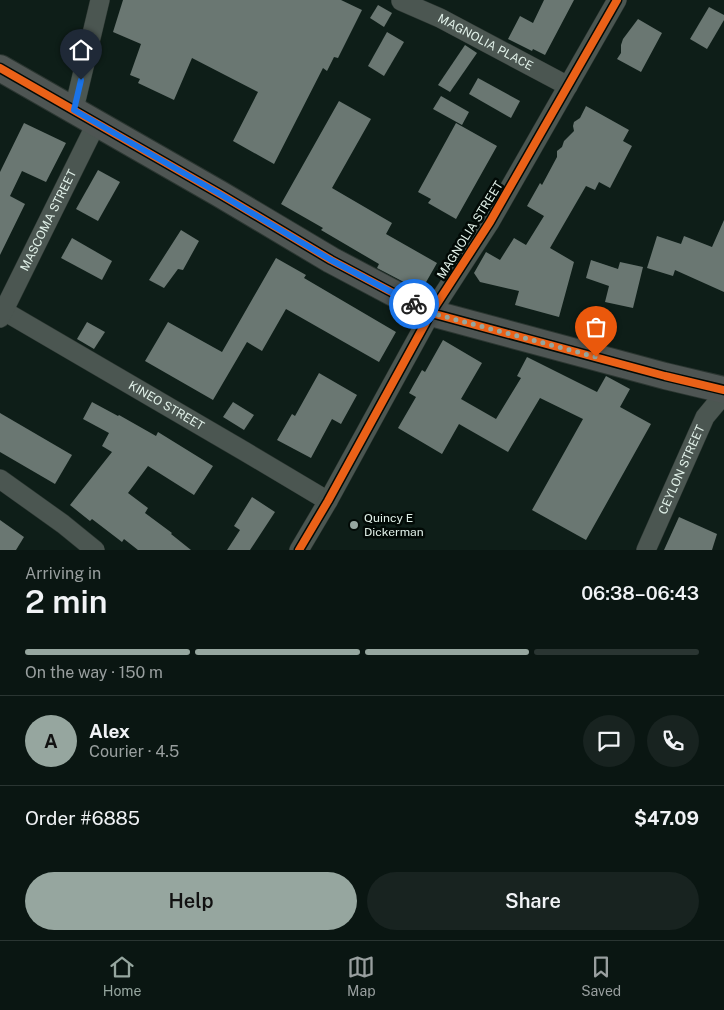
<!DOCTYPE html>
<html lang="en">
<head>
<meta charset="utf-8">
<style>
	:root { --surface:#0a1612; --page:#182320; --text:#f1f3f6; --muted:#999f9f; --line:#2a3532; --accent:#96a69f }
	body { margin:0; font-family:"Public Sans",sans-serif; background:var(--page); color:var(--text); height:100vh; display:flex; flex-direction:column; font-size:19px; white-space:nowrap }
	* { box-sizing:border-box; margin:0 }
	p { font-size:16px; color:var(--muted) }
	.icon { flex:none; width:28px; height:28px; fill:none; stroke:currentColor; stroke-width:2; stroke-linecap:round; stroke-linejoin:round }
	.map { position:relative; height:550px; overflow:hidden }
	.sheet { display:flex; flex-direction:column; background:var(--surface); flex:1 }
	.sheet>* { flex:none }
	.pin { position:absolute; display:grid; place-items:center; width:42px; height:42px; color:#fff; margin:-51px -21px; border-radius:50% 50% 50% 0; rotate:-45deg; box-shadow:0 0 5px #0007 }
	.pin .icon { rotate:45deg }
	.courier { position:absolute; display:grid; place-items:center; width:50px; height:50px; margin:-25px; border:4px solid #1a73e8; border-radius:50%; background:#fff; color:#222; box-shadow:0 1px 6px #0007 }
	.summary em { font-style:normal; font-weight:600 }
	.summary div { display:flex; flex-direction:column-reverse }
	.summary { display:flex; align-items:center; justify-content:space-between; height:85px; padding:0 25px }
	h1 { font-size:32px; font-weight:600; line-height:38px }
	.bar { display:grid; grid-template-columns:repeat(4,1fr); gap:8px 5px; align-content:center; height:60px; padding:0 25px }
	.bar i { height:6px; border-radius:4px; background:var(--line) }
	.bar .active { background:var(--accent) }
	.bar p { grid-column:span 4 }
	.line { display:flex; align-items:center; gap:12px; padding:0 25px; border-top:1px solid var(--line) }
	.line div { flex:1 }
	.round { display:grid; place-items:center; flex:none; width:52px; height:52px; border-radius:26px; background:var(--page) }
	.button { display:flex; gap:10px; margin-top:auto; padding:10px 25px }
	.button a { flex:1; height:58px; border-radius:30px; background:var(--accent); color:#111; font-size:20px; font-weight:600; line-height:58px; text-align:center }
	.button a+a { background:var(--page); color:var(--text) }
	.menu { display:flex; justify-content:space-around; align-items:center; height:70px; border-top:1px solid var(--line); background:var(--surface); font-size:14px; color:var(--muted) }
	.menu a { display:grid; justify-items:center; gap:2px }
	.menu .active { color:var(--accent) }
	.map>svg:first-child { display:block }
	.building { fill:#6a7772 }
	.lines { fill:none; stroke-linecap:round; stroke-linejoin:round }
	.street-casing { stroke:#2b3631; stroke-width:20 }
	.secondary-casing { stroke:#2b3631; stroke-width:28 }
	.street { stroke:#4b5651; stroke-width:19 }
	.secondary { stroke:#4e5553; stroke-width:26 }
	.cycleway-casing { stroke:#020a06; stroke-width:11 }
	.cycleway { stroke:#ea6118; stroke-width:8 }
	.done { stroke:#96a69f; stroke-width:5; stroke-dasharray:0 9 }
	.route { stroke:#1a73e8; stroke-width:6 }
	.poi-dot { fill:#96a69f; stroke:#020a06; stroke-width:2 }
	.labels { text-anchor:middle; stroke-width:5; stroke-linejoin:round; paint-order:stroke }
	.street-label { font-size:12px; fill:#e0f0e8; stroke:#020a06 }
	.poi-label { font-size:12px; fill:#e0f0e8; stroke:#020a06; text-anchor:start }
</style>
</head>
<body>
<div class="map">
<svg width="724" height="550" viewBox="0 0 724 550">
	<rect width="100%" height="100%" fill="#0e1e18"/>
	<g class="building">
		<path d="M123,0H341L362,10L338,58L334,57L327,71L323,68L274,164L233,141L258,92L192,58L174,100L138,83L140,79L130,75L141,44L113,32Z"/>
		<path d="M544,0H574L545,55L533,49L532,51L508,39L520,16L533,23Z"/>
		<path d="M378,5L392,13L384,27L370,18Z"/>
		<path d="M709,7L724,15V20L707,49L690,39Z"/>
		<path d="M638,19L662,33L641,72L617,59L621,53V45L623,39Z"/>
		<path d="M387,32L404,42L384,76L368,66Z"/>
		<path d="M465,45L477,53L450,92L438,85Z"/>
		<path d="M478,78L520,101L511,118L469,94Z"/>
		<path d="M441,96L469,112L462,125L433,109Z"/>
		<path d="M339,101L371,119L332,188L392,223L386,234L437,263L421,291L377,268L379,264L321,230L323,228L281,204Z"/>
		<path d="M586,106L629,130L623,141L632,146L610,188L599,182L595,190L586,186L550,248L574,262L559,317L515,305L519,291L480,282L474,273L486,252L500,260L514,238L526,245L544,216L527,206L540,183L542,185L557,157V151L562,147L564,141L574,131L573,126L574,122L580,118Z"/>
		<path d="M24,123L66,143L46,182L22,171L10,196L25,204L0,255V172Z"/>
		<path d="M456,123L497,146L456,219L428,203L431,199L418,192Z"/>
		<path d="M98,170L120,182L98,221L76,209Z"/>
		<path d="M724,220V292L675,270L673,276L647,268L657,236L681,244L684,236L712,247Z"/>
		<path d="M181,230L199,241L183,270L178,269L164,288L149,280Z"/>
		<path d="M72,238L112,261L102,280L61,258Z"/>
		<path d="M276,258L306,275L304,278L396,332L379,362L286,309L262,351L247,342L213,400L145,361L168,322L222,352Z"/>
		<path d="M591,260L618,269L620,262L643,267L633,308L605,302L609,286L586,278Z"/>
		<path d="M87,322L105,332L94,349L77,339Z"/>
		<path d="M443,340L482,363L461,399L496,419L521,378L517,376L527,357L597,392L606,376L630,389L620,407L651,424L586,540L532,510L583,419L540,398L508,452L459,424L442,454L398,428L416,397L409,393L422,370L425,372Z"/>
		<path d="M319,373L357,395L341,424L332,419L311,458L277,440L292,414L295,416Z"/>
		<path d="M92,402L118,416L119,415L156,436L158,432L213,466L194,495L148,466L128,493L148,508L145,513L172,533L171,534L191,550H138L124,539L122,542L92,519L90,521L70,505L112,452L102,446L109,433L83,419Z"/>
		<path d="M233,402L254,415L244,430L223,417Z"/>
		<path d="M0,413L72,455L55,484L0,452Z"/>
		<path d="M252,497L275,512L250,550H227L240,530L234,526Z"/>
		<path d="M679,517L717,534L712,550H664Z"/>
		<path d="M0,520L24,537L16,550H0Z"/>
	</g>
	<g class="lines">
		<defs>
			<g id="street">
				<path id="s1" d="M401,1L440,18L568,86"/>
				<path d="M74,109L100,0"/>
				<path id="s2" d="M4,311L244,451L328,501"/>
				<path id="s3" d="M0,318L97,122"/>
				<path d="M0,479L63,524L95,550"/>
				<path d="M299,550L328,501L431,313L490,222L617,0"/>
				<path id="s4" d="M646,550L705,417L724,394"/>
			</g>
			<path id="secondary" d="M0,68L220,194L331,260L431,313L665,376L724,390"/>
		</defs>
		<use href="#street" class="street-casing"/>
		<use href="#secondary" class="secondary-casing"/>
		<use href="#street" class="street"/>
		<use href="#secondary" class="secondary"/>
		<defs>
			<g id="cycleway">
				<path d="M0,68L220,194L331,260L431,313L665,376L724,390"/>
				<path d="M299,550L328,501L431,313L490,222L617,0"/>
			</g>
		</defs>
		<use href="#cycleway" class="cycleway-casing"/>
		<use href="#cycleway" class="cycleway"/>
	</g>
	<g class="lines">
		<path class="done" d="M414,304L431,313L596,357"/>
		<path class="route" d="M81,80L74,110L220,194L331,260L414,304"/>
	</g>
	<circle class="poi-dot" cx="354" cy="525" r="5"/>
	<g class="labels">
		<g class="street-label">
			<text dy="4" stroke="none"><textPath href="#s1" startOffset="94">MAGNOLIA PLACE</textPath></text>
			<text dy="4" stroke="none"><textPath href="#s3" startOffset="109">MASCOMA STREET</textPath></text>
			<text transform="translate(470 230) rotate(-58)" y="4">MAGNOLIA STREET</text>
			<text dy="4" stroke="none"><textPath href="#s2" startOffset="188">KINEO STREET</textPath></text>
			<text dy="4" stroke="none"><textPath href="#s4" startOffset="88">CEYLON STREET</textPath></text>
		</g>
		<g class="poi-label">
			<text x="364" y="522">Quincy E<tspan x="364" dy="14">Dickerman</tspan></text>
		</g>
	</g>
</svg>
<div class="pin" style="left:596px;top:357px;background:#ea580c"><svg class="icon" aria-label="bag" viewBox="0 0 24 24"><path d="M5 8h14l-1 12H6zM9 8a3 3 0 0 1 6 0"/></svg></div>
<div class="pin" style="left:81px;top:80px;background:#1f2937"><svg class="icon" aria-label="home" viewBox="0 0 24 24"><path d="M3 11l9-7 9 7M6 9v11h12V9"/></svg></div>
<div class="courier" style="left:414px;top:304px"><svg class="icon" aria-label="bike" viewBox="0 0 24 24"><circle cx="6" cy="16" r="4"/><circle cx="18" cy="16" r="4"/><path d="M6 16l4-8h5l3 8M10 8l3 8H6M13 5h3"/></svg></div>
</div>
<section class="sheet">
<div class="summary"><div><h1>2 min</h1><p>Arriving in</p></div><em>06:38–06:43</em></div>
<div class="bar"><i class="active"></i><i class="active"></i><i class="active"></i><i></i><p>On the way · 150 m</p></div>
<div class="line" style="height:90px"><b class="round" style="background:var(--accent);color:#111">A</b><div><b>Alex</b><p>Courier · 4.5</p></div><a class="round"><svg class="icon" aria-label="chat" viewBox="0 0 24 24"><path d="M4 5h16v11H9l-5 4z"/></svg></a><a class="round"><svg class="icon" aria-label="phone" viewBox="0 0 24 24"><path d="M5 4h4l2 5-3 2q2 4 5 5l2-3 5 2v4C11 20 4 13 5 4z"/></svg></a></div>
<div class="line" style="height:65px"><div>Order #6885</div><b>$47.09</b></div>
<div class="button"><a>Help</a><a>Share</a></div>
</section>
<nav class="menu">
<a class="active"><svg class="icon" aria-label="home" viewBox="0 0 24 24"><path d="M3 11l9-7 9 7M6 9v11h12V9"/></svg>Home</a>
<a><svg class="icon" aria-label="map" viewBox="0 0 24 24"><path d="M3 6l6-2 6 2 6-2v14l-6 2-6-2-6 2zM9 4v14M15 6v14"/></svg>Map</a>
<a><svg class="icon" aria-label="saved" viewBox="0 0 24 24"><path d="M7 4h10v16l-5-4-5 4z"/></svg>Saved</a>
</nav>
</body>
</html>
